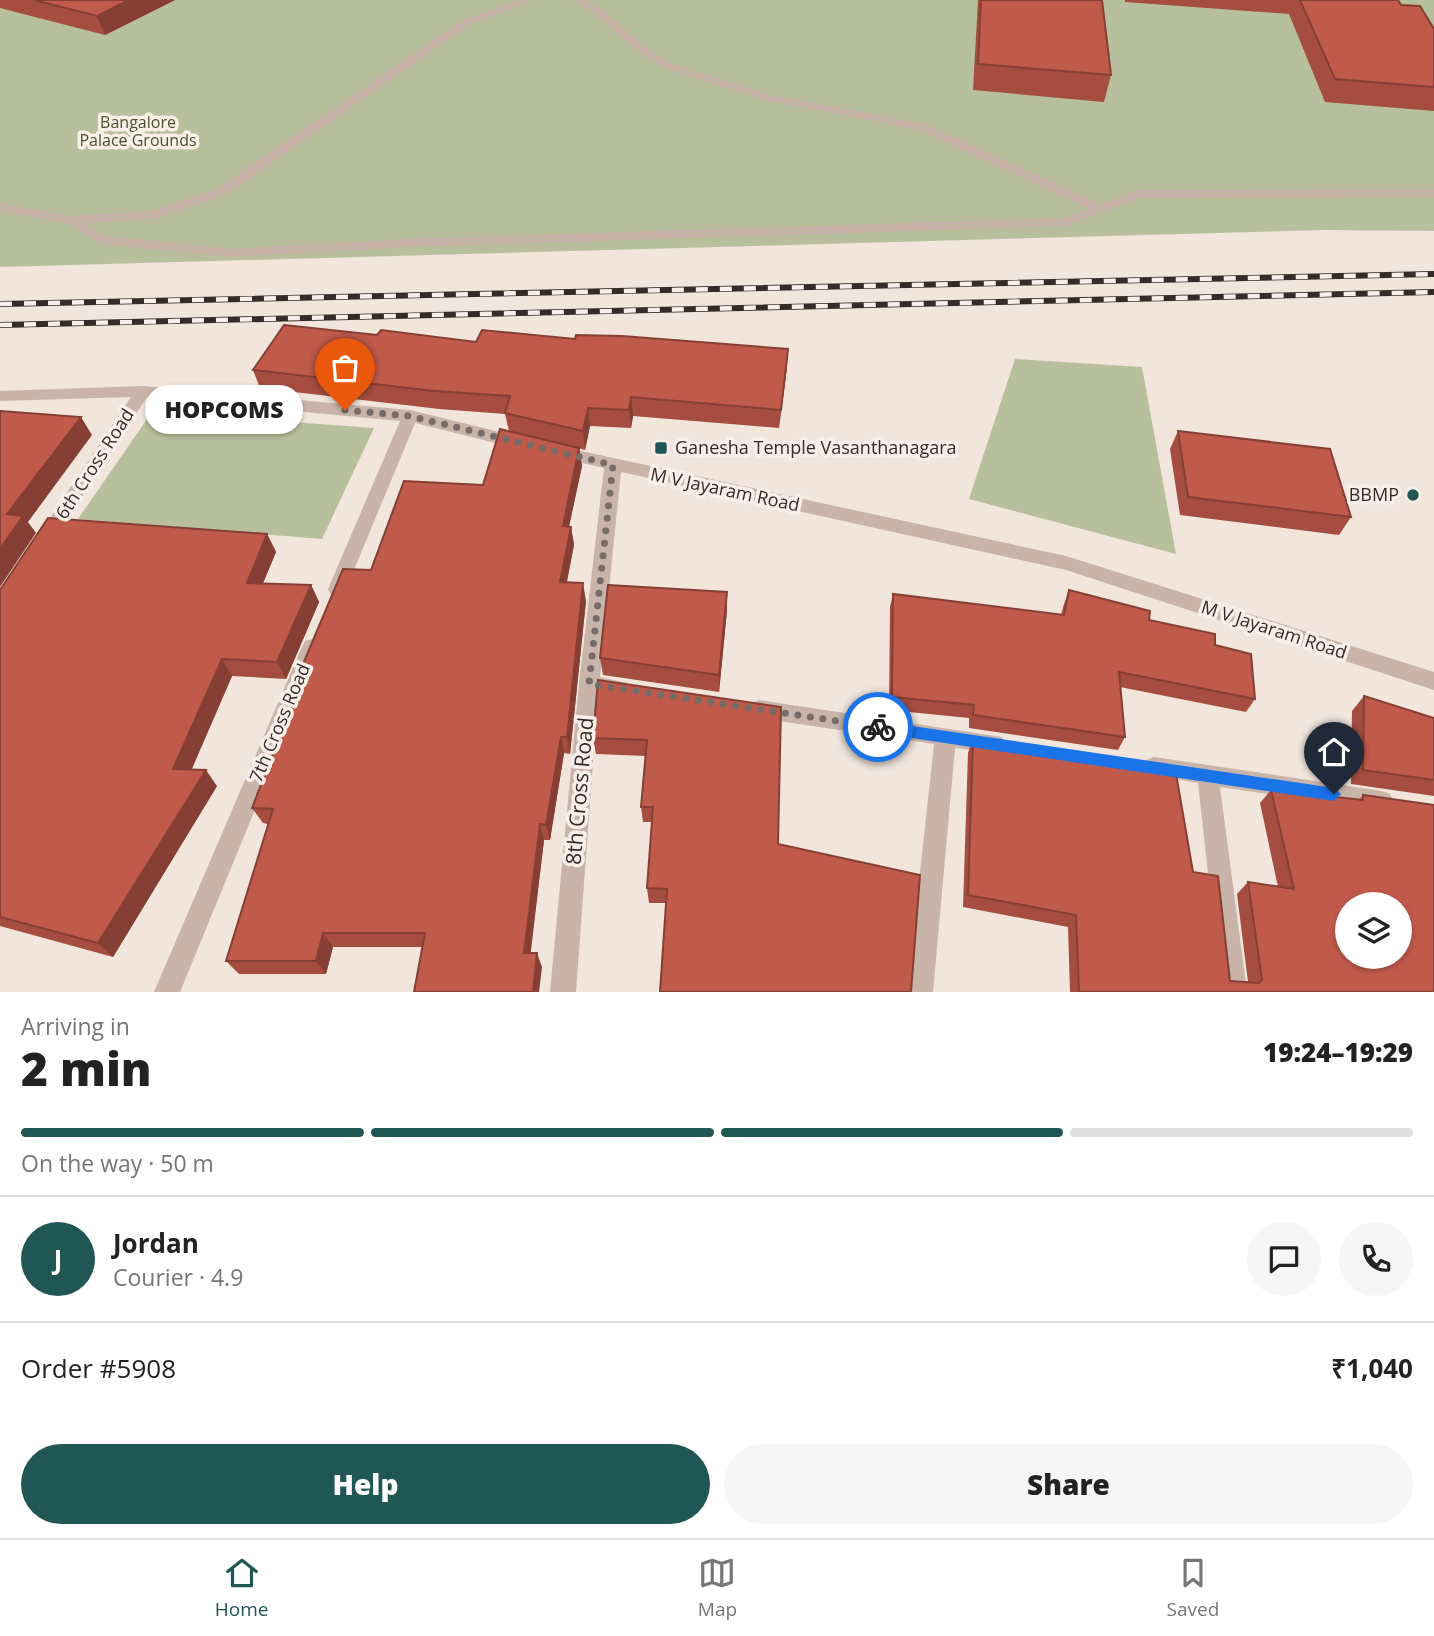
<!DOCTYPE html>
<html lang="en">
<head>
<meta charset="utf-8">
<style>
	:root { --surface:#fff; --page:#f6f6f6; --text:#222; --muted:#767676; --line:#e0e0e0; --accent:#205653 }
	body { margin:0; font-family:"Open Sans",sans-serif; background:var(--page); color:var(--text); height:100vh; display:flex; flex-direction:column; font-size:26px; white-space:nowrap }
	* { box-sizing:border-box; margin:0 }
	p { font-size:23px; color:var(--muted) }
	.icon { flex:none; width:38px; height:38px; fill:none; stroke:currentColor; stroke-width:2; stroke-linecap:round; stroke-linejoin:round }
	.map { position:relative; height:992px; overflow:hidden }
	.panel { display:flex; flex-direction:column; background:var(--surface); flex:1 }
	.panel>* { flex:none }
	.fabs { position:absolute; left:1335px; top:892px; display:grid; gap:14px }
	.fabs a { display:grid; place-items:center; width:77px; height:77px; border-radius:50%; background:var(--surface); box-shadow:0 2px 5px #0004; font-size:35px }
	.pin { position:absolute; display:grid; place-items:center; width:60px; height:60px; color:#fff; margin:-72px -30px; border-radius:50% 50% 50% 0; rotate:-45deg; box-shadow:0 0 7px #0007 }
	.pin .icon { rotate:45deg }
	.courier { position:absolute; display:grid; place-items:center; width:70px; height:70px; margin:-35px; border:5px solid #1a73e8; border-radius:50%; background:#fff; color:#222; box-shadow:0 2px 9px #0007 }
	.bubble { position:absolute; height:49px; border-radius:24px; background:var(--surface); box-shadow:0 2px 5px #0004; font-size:23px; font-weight:800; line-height:49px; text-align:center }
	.head em { font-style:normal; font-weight:800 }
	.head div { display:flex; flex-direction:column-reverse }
	.head { display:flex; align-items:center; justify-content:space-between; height:119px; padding:0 21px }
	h1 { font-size:46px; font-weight:800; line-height:52px }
	.bar { display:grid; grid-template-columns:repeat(4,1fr); gap:10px 7px; align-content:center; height:84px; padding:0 21px }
	.bar i { height:9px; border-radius:5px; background:var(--line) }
	.bar .active { background:var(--accent) }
	.bar p { grid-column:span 4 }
	.line { display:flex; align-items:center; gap:18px; padding:0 21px; border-top:2px solid var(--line) }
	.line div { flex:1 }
	.round { display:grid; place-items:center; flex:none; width:74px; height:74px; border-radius:37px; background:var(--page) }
	.cta { display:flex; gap:14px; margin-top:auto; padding:14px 21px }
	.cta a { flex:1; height:80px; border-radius:42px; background:var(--accent); color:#fff; font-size:28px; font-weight:800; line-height:80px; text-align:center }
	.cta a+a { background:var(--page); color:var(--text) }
	.tabs { display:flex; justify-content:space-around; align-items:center; height:98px; border-top:2px solid var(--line); background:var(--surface); font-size:19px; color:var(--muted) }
	.tabs a { display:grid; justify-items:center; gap:4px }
	.tabs .active { color:var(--accent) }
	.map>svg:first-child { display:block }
	.green { fill:#b8bf9d }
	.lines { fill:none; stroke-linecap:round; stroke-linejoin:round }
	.minor { fill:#c9b4a9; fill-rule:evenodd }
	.rail-casing { stroke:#362b28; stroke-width:6 }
	.rail { stroke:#f9efe9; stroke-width:4.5; stroke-dasharray:12; stroke-linecap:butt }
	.wall { fill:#a54d40 }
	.shaded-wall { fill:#863f34 }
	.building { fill:#c05a4b; stroke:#863f34; stroke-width:2; fill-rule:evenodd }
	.route { fill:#1a73e8 }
	.done { stroke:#776c67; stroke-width:7; stroke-dasharray:0 12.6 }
	.poi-dot { fill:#205653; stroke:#f9efe9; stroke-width:2.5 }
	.labels { text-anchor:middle; stroke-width:7; stroke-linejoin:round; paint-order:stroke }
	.far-park-label { font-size:16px; fill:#4a532d; stroke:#f9efe9 }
	.poi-label { font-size:18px; fill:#362b28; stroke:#f9efe9; text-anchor:start }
	.street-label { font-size:18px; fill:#362b28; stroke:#f9efe9 }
	.near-street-label { font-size:21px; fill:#362b28; stroke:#f9efe9 }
</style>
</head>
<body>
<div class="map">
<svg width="1434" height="992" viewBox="0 0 1434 992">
	<rect width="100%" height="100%" fill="#f1e5dc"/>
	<g class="green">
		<path d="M0,0H1434V231L1324,230L0,267Z"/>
		<path d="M1015,359L1142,367L1176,554L969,499Z"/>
		<path d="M152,412L374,428L322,539L78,519Z"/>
	</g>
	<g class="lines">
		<g class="minor">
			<path d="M519,0H534L472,23L226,195L154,219L85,223L105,236L232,249L407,239L1064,218L1089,209L919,130L764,100L664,68L636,50L596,15L574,0H586L604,11L644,46L672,64L766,94L926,124L1100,204L1138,190L1434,189V197L1140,198L1066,226L407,247L232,257L102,244L67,223L0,211V203L71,216L152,211L216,189L464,19Z"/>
			<path d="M143,386L410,410L520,437L528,443L520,449L415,423L346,589L344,594L337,596L330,594L328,589L400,421L147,397L52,543H40L37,538L40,533L131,397L0,401V391Z"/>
			<path d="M558,446L1066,556L1434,672V690L1066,570L621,472L600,677L627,683L630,689L627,695L620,698L598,694L576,992H550L579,684L604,468L552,456L550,452L552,448Z"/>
			<path d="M312,639L319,641L322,647L180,992H154L302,647L305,641Z"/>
			<path d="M759,700L1002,737L1005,744L1002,751L994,753L955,748L933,992H907L934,744L759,718L752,715L749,709L752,703Z"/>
			<path d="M1154,757L1382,791L1390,794L1393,801L1390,808L1382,811L1220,787L1247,992H1221L1198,783L1146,774L1143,767L1146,760Z"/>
		</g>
		<defs>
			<g id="rail">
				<path d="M0,304L1434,274"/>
				<path d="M0,325L1434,292"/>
			</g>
		</defs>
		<use href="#rail" class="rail-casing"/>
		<use href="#rail" class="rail"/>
	</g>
	<g class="wall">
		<path d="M0,0H175L105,35L0,8Z"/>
		<path d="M978,0H1102L1111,75L1104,102L973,90Z"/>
		<path d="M1125,0H1398L1401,5L1434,29V111L1325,102L1289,14L1125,2Z"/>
		<path d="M377,335L787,367L779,428L633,416L631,428L590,426L585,450L509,431L505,414L439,409L260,388L253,370Z"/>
		<path d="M1178,431L1351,517L1339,535L1180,515L1170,449Z"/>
		<path d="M579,448L582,466L569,527H571L574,545L567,582L586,601L570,754L564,753L550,840H544L530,953L542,967L422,947H333L326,974H239L226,961L268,824L263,823L252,808L306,669L303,664L371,570L483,485Z"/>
		<path d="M267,534L276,552L263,583L311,585L319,602L286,679L232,676L191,770L217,786L113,957L0,926V590Z"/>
		<path d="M1069,590L1215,645L1255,699L1246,712L1120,687L1125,737L1118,750L969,728V718L889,710L890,607L893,594L1061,615L1064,604Z"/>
		<path d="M727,592V610L719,692L603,675L600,658Z"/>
		<path d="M1364,696L1434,718V796L1351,784L1352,711Z"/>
		<path d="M781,707L666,903H649L647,888L652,822H643L641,807L646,756L596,754L593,738Z"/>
		<path d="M973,738L1193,872L1230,981L1248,982L1237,894L1248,882L1278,887L1260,803L1271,790L1359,800L1363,795L1434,992H1070L1068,927L963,907L968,753Z"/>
	</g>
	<g class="shaded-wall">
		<path d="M129,0H175L105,35L97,16Z"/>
		<path d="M788,349L787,367L779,428L781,410Z"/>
		<path d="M631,397L633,416L631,428L629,410Z"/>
		<path d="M588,408L590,426L585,450L583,431Z"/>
		<path d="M81,417L92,435L28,522L36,533L0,587V549L7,514Z"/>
		<path d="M579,448L582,466L565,544L563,526Z"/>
		<path d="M571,527L574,545L563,599L560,582Z"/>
		<path d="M267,534L276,552L256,600L247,583Z"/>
		<path d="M583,583L586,601L570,754L567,737Z"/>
		<path d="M311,585L319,602L286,679L277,662Z"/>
		<path d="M727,592V610L719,692V675Z"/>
		<path d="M222,659L232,676L185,785L173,769Z"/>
		<path d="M561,737L564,753L550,840L546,825Z"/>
		<path d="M206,770L217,786L113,957L98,943Z"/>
		<path d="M540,824L544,840L529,967L524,953Z"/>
		<path d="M323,933L333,947L326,974L316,961Z"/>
		<path d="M537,953L542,967L539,992H533Z"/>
	</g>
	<g class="building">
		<path d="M34,0H129L97,16Z"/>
		<path d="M981,0H1102L1111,75L978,64Z"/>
		<path d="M1300,0H1398L1401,5L1420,6L1434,29V87L1335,79Z"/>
		<path d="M284,325L377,335L381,330L476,342L482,330L575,339L576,335L622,336L788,349L781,410L631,397L629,410L588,408L583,431L505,413L510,396L434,391L253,370Z"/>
		<path d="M0,411L81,417L7,514L23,516L0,549Z"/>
		<path d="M500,429L579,448L563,526L571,527L560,582L583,583L567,737H561L546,825L540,824L524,953H537L533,992H414L425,933H323L316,961H226L273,809L252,808L308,664H303L343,569L371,570L404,481L483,485Z"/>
		<path d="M1178,431L1330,449L1351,517L1188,497Z"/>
		<path d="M48,518L267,534L247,583L311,585L277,662L222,659L173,769L206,770L98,943L0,917V590Z"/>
		<path d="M608,585L727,592L719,675L600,658Z"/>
		<path d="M1069,590L1150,611L1149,620L1215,634V645L1251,654L1255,699L1119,672L1125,737L973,715L974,705L892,697L893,594L1064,615Z"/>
		<path d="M598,680L781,707L778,844L920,875L911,992H660L667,889L647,888L653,807H641L647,740L593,738Z"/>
		<path d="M1364,696L1434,718V780L1363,770Z"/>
		<path d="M973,738L1175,768L1193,872L1218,876L1230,981L1259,983L1262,980L1248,882L1294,889L1271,790L1363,800V795L1434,805V992H1079L1076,915L968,895ZM1348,905H1400V957H1348Z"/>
	</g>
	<path class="route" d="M878,721L1334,788L1341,794L1334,801L878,733L871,727Z"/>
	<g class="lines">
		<path class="done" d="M345,410L410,416L613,465L589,684L878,727"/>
	</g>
	<g class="poi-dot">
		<rect x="654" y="441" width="14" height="14" rx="3.5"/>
		<circle cx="1413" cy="495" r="7"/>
	</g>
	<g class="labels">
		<g class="far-park-label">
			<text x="138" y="128">Bangalore<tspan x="138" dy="18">Palace Grounds</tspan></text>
		</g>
		<g class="poi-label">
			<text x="675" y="454">Ganesha Temple Vasanthanagara</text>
			<text x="1399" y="501" text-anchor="end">BBMP</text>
		</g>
		<g class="street-label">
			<text transform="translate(95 464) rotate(-57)" y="6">6th Cross Road</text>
			<text transform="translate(725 490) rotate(12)" y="6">M V Jayaram Road</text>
			<text transform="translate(1274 630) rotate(18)" y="6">M V Jayaram Road</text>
			<text transform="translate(280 723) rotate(-67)" y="6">7th Cross Road</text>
		</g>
		<g class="near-street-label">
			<text transform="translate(580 791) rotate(-85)" y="7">8th Cross Road</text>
		</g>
	</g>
</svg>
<div class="fabs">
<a><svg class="icon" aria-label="layers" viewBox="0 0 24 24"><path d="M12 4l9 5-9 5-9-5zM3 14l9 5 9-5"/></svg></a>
</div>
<div class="pin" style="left:345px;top:410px;background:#ea580c"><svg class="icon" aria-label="bag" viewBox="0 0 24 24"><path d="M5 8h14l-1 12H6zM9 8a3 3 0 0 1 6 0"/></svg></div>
<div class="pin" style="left:1334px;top:794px;background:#1f2937"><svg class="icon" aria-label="home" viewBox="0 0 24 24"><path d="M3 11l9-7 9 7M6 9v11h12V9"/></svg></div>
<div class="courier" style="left:878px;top:727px"><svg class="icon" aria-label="bike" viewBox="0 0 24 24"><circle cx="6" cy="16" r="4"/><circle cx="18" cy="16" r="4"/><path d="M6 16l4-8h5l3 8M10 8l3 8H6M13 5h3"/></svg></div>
<div class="bubble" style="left:145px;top:385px;width:158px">HOPCOMS</div>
</div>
<section class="panel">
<div class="head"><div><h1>2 min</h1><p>Arriving in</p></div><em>19:24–19:29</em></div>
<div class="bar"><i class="active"></i><i class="active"></i><i class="active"></i><i></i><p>On the way · 50 m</p></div>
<div class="line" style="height:126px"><b class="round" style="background:var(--accent);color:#fff">J</b><div><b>Jordan</b><p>Courier · 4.9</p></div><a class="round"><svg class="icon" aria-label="chat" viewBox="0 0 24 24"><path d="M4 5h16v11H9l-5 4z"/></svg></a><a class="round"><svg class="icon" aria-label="phone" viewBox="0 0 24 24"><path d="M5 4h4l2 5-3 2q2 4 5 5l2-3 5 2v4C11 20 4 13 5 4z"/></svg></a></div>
<div class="line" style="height:91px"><div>Order #5908</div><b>₹1,040</b></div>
<div class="cta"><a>Help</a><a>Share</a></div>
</section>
<nav class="tabs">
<a class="active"><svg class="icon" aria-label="home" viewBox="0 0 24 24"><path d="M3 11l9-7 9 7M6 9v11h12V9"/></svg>Home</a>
<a><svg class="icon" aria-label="map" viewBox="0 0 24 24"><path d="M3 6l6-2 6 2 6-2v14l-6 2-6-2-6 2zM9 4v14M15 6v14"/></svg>Map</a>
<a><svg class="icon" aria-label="saved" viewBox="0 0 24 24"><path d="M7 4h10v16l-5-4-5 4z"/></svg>Saved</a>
</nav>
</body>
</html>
